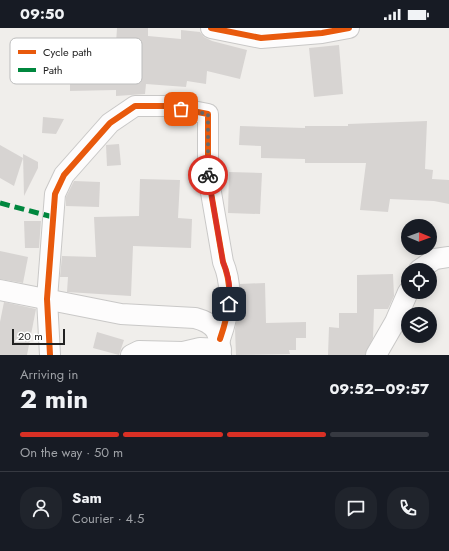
<!DOCTYPE html>
<html lang="en">
<head>
<meta charset="utf-8">
<style>
	:root { --surface:#171b24; --page:#20242c; --text:#f1f3f6; --muted:#9ea1a6; --line:#363941; --accent:#d93025 }
	body { margin:0; font-family:Jost,sans-serif; background:var(--page); color:var(--text); height:100vh; display:flex; flex-direction:column; font-size:15px; white-space:nowrap }
	* { box-sizing:border-box; margin:0 }
	p { font-size:13px; color:var(--muted) }
	.icon { flex:none; width:22px; height:22px; fill:none; stroke:currentColor; stroke-width:2; stroke-linecap:round; stroke-linejoin:round }
	.map { position:relative; height:327px; overflow:hidden }
	.panel { display:flex; flex-direction:column; background:var(--surface); flex:1 }
	.panel>* { flex:none }
	.needle { width:26px; rotate:91deg }
	.controls { position:absolute; left:401px; top:191px; display:grid; gap:8px }
	.controls a { display:grid; place-items:center; width:36px; height:36px; border-radius:50%; background:var(--surface); box-shadow:0 2px 10px #0003; font-size:20px }
	.scale { position:absolute; left:12px; bottom:10px; width:53px; box-sizing:border-box; padding-left:4px; border:2px solid #222; border-top:0; font-size:11px; line-height:14px; white-space:nowrap; color:#222; -webkit-text-stroke:3px #fff; paint-order:stroke }
	.pin { position:absolute; display:grid; place-items:center; width:34px; height:34px; color:#fff; margin:-17px; border-radius:8px; box-shadow:0 2px 6px #0006 }
	.courier { position:absolute; display:grid; place-items:center; width:40px; height:40px; margin:-20px; border:3px solid #d93025; border-radius:50%; background:#fff; color:#222; box-shadow:0 1px 5px #0007 }
	.headline em { font-style:normal; font-weight:700 }
	.headline div { display:flex; flex-direction:column-reverse }
	.headline { display:flex; align-items:center; justify-content:space-between; height:68px; padding:0 20px }
	h1 { font-size:26px; font-weight:700; line-height:30px }
	.bar { display:grid; grid-template-columns:repeat(4,1fr); gap:6px 4px; align-content:center; height:48px; padding:0 20px }
	.bar i { height:5px; border-radius:3px; background:var(--line) }
	.bar .selected { background:var(--accent) }
	.bar p { grid-column:span 4 }
	.line { display:flex; align-items:center; gap:10px; padding:0 20px; border-top:1px solid var(--line) }
	.line div { flex:1 }
	.round { display:grid; place-items:center; flex:none; width:42px; height:42px; border-radius:16px; background:var(--page) }
	.status { display:flex; justify-content:space-between; align-items:center; height:28px; padding:0 20px; background:var(--surface); direction:ltr }
	.status svg { height:11px; fill:currentColor }
	.map>svg:first-child { display:block }
	.building { fill:#d7d4d2 }
	.lines { fill:none; stroke-linecap:round; stroke-linejoin:round }
	.minor-casing { stroke:#c9c8c7; stroke-width:22 }
	.minor { stroke:#fdfcfc; stroke-width:20 }
	.quiet { stroke:#00873e; stroke-width:5; stroke-dasharray:10 5; stroke-linecap:butt }
	.cycleway-casing { stroke:#fff; stroke-width:8 }
	.cycleway { stroke:#e8590c; stroke-width:6 }
	.done { stroke:#6a6968; stroke-width:4; stroke-dasharray:0 7.2 }
	.route { stroke:#d93025; stroke-width:5 }
	.key { fill:#fff; stroke:#bdbdbd; stroke-width:1 }
	.key-label { font-size:11px; fill:#222 }
</style>
</head>
<body>
<div class="status"><b>09:50</b><svg viewBox="0 0 49 12"><path d="M0 12V9h3v3zM5 12V6h3v6zM10 12V3h3v9zM15 12V0h3v12zM26 1h20v11H26zM47 4h2v5h-2z"/></svg></div>
<div class="map">
<svg width="449" height="327" viewBox="0 0 449 327">
	<rect width="100%" height="100%" fill="#f0eeeb"/>
	<g class="building">
		<path d="M117,0H148V8L181,11V2L200,4L204,9L212,13L247,22L240,51L207,43L206,56L187,53L186,59L146,56L145,66L116,68V62L70,63V31H115Z"/>
		<path d="M339,17L343,66L314,69L309,20Z"/>
		<path d="M43,89L64,91L56,106L42,105Z"/>
		<path d="M427,93L425,141L433,142L432,151L449,152V176L434,173L390,171L388,184L360,182L366,135H305V131L261,130V118L239,117L240,98L305,100V98H348V96Z"/>
		<path d="M119,116L121,137L107,138L106,117Z"/>
		<path d="M0,117L23,130L14,158L0,150Z"/>
		<path d="M23,126L38,134V140L24,168Z"/>
		<path d="M229,144L262,145L260,186L228,185Z"/>
		<path d="M140,151L180,152L178,190L192,191L191,220L133,218L131,268L67,264L68,249H60L62,228L96,229L94,189L139,188Z"/>
		<path d="M74,153L100,154L99,179L66,178V169Z"/>
		<path d="M24,193H41L39,220H25Z"/>
		<path d="M0,223L28,229L23,255L0,251Z"/>
		<path d="M393,246L394,268L388,281H374L373,310L365,327H328L329,299L339,300V285H357V247Z"/>
		<path d="M265,255L266,295L306,294V310H296V322H289L290,326L236,327L235,301L240,274V256Z"/>
		<path d="M4,274L36,281L27,327H0V294Z"/>
		<path d="M97,304L124,312L119,327L93,320Z"/>
	</g>
	<g class="lines">
		<defs>
			<g id="minor">
				<path d="M211,0L261,10L322,5L349,0"/>
				<path d="M419,242L435,231L449,229"/>
				<path d="M0,262L121,286L195,290C218,296 219,306 221,327"/>
				<path d="M50,327L47,271L55,166L64,147L110,95L135,78H167L208,86V147L223,234C234,260 229,285 220,311"/>
				<path d="M131,327L139,323L183,324L200,320L221,321"/>
				<path d="M376,327L395,294L408,264"/>
			</g>
		</defs>
		<use href="#minor" class="minor-casing"/>
		<use href="#minor" class="minor"/>
		<path class="quiet" d="M0,175L53,189"/>
		<defs>
			<g id="cycleway">
				<path d="M211,0L261,10L322,5L349,0"/>
				<path d="M50,327L47,271L55,166L64,147L110,95L135,78H167L208,86V147L223,234C234,260 229,285 220,311"/>
			</g>
		</defs>
		<use href="#cycleway" class="cycleway-casing"/>
		<use href="#cycleway" class="cycleway"/>
	</g>
	<g class="lines">
		<path class="done" d="M181,81L208,86V147"/>
		<path class="route" d="M208,147L223,234C229,249 231,260 229,276"/>
	</g>
	<rect x="10" y="10" width="132" height="46" rx="6" class="key"/>
	<rect x="18" y="22" width="18" height="4" fill="#e8590c"/>
	<rect x="18" y="40" width="18" height="4" fill="#00873e"/>
	<g class="key-label">
		<text x="43" y="28">Cycle path</text>
		<text x="43" y="46">Path</text>
	</g>
</svg>
<div class="controls">
<a><svg class="needle" viewBox="-14 -14 28 28"><path d="M0-13l5 13h-10z" fill="#e53935"/><path d="M0 13l5-13h-10z" fill="#9ea1a6"/></svg></a>
<a><svg class="icon" aria-label="locate" viewBox="0 0 24 24"><circle cx="12" cy="12" r="6"/><path d="M12 2v4M12 18v4M2 12h4M18 12h4"/></svg></a>
<a><svg class="icon" aria-label="layers" viewBox="0 0 24 24"><path d="M12 4l9 5-9 5-9-5zM3 14l9 5 9-5"/></svg></a>
</div>
<div class="scale">20 m</div>
<div class="pin" style="left:181px;top:81px;background:#ea580c"><svg class="icon" aria-label="bag" viewBox="0 0 24 24"><path d="M5 8h14l-1 12H6zM9 8a3 3 0 0 1 6 0"/></svg></div>
<div class="pin" style="left:229px;top:276px;background:#1f2937"><svg class="icon" aria-label="home" viewBox="0 0 24 24"><path d="M3 11l9-7 9 7M6 9v11h12V9"/></svg></div>
<div class="courier" style="left:208px;top:147px"><svg class="icon" aria-label="bike" viewBox="0 0 24 24"><circle cx="6" cy="16" r="4"/><circle cx="18" cy="16" r="4"/><path d="M6 16l4-8h5l3 8M10 8l3 8H6M13 5h3"/></svg></div>
</div>
<section class="panel">
<div class="headline"><div><h1>2 min</h1><p>Arriving in</p></div><em>09:52–09:57</em></div>
<div class="bar"><i class="selected"></i><i class="selected"></i><i class="selected"></i><i></i><p>On the way · 50 m</p></div>
<div class="line" style="height:72px"><a class="round"><svg class="icon" aria-label="person" viewBox="0 0 24 24"><circle cx="12" cy="8" r="4"/><path d="M4 21q1-7 8-7t8 7"/></svg></a><div><b>Sam</b><p>Courier · 4.5</p></div><a class="round"><svg class="icon" aria-label="chat" viewBox="0 0 24 24"><path d="M4 5h16v11H9l-5 4z"/></svg></a><a class="round"><svg class="icon" aria-label="phone" viewBox="0 0 24 24"><path d="M5 4h4l2 5-3 2q2 4 5 5l2-3 5 2v4C11 20 4 13 5 4z"/></svg></a></div>
</section>
</body>
</html>
